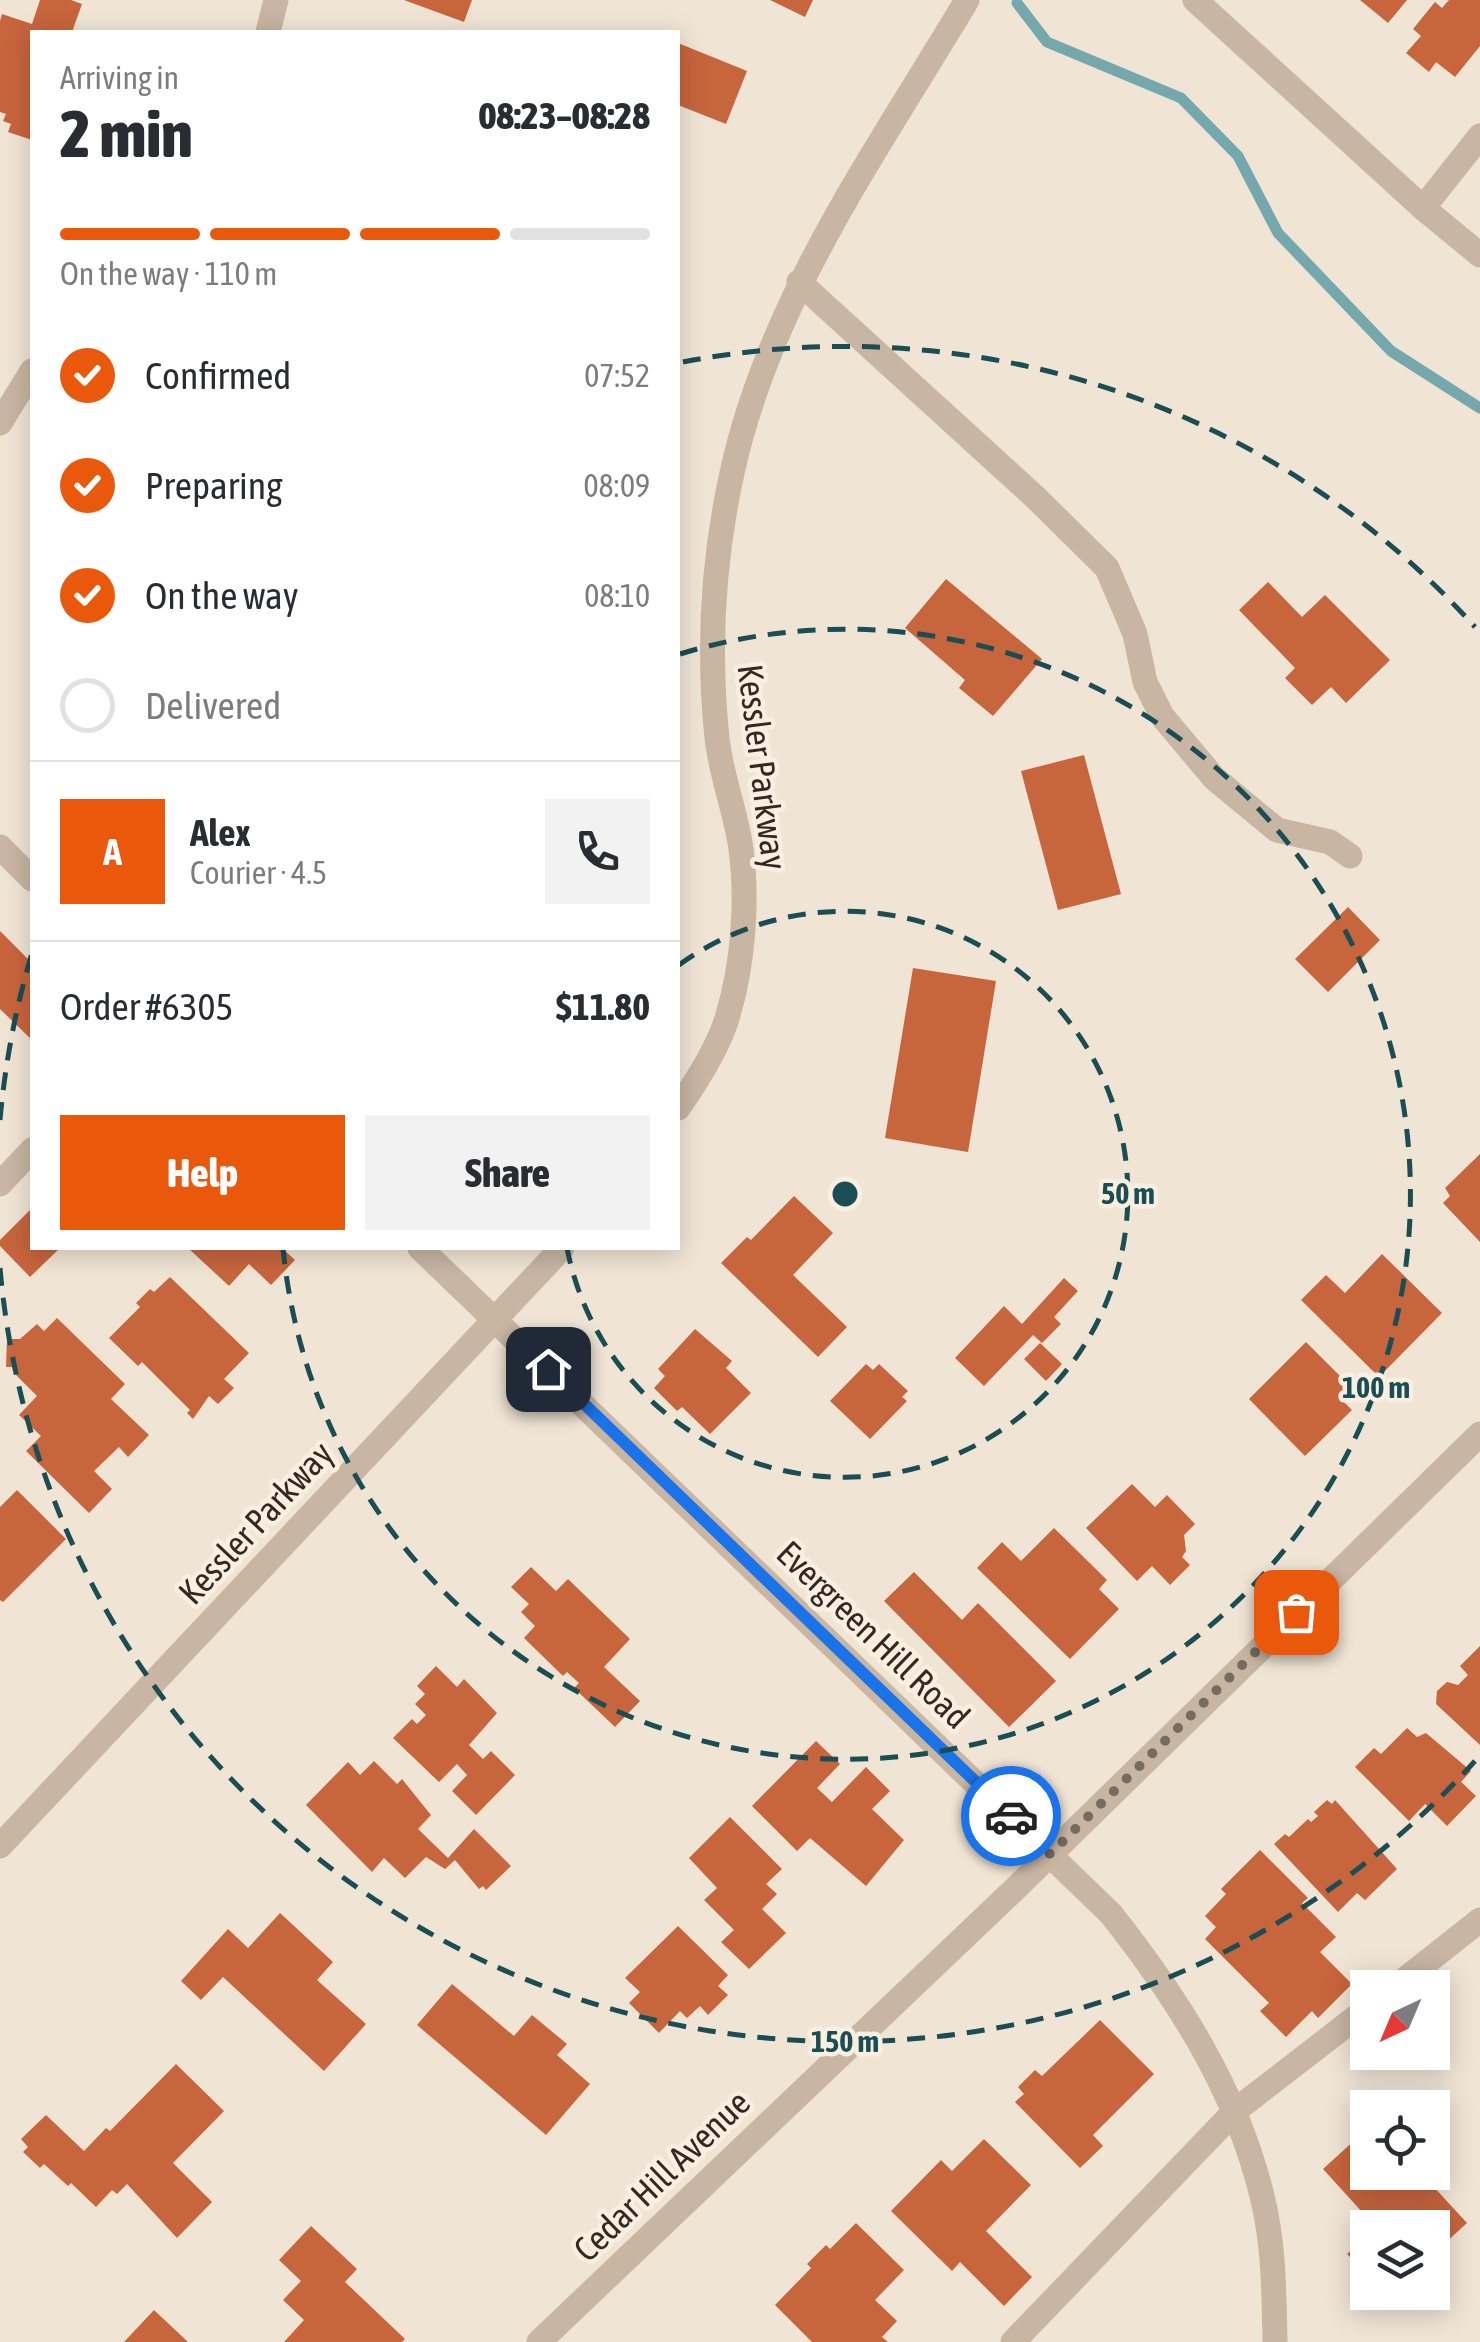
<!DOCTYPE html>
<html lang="en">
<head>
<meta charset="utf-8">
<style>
	:root { --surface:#fff; --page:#f2f2f3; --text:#2b2b33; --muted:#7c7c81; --line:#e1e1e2; --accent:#ea580c }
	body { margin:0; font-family:"Asap Condensed",sans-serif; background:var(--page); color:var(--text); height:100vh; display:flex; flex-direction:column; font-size:38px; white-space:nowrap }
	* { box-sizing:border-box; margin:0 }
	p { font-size:32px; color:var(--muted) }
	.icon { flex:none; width:55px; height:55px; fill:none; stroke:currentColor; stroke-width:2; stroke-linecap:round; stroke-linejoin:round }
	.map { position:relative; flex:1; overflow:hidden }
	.details { position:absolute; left:30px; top:30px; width:650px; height:1220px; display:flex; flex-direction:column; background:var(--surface); border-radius:0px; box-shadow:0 5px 25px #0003 }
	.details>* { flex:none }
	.needle { width:65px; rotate:224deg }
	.buttons { position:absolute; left:1350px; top:1970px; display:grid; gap:20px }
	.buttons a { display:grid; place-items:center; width:100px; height:100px; border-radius:0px; background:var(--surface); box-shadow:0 5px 25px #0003; font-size:50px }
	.pin { position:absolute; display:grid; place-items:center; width:85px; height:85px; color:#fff; margin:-42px; border-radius:20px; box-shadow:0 5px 15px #0006 }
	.courier { position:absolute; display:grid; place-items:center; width:100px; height:100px; margin:-50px; border:8px solid #1a73e8; border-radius:50%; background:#fff; color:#222; box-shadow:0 2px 12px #0007 }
	.headline em { font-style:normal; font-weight:800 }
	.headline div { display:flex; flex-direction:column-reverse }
	.headline { display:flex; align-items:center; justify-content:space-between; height:170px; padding:0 30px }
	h1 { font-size:65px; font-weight:800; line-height:75px }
	.bar { display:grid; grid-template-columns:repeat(4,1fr); gap:15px 10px; align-content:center; height:120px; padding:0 30px }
	.bar i { height:12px; border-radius:8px; background:var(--line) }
	.bar .active { background:var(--accent) }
	.bar p { grid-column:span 4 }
	.line { display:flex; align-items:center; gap:25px; padding:0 30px; border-top:2px solid var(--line) }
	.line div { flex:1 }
	.round { display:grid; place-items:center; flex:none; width:105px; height:105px; border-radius:0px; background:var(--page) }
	ol { padding:0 30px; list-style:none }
	li { display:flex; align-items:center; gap:30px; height:110px }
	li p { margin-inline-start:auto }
	li .icon { padding:10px; border-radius:50%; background:var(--accent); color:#fff; stroke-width:4 }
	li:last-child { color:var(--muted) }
	li i { width:55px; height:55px; border:5px solid var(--line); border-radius:50% }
	.primary-button { display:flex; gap:20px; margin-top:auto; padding:20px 30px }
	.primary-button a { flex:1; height:115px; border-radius:0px; background:var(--accent); color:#fff; font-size:40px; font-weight:800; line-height:115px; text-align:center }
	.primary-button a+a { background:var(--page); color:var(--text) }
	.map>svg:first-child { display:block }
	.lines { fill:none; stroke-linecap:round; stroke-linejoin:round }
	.stream { stroke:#74a8ad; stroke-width:11 }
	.building { fill:#c7653d }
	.minor { stroke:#c8b5a2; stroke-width:25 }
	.done { stroke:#746b62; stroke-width:10; stroke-dasharray:0 18 }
	.route { stroke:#1a73e8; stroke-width:12 }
	.ring { fill:none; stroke:#1a4d54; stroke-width:5; stroke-dasharray:18 12 }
	.labels { text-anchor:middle; stroke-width:9; stroke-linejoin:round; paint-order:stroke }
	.street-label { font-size:35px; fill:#322924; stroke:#f9efe1 }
	.centre { fill:#1a4d54; stroke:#f9efe1; stroke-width:5 }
	.ring-label { font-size:30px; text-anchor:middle; font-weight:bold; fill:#1a4d54; stroke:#f9efe1; stroke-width:9; stroke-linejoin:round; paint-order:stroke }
</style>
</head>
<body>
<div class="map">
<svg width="1480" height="2342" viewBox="0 0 1480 2342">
	<rect width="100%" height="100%" fill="#f0e5d5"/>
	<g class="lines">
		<path class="stream" d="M1017,3L1047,42L1181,98L1238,156L1278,233L1391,351L1480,408"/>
	</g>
	<g class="building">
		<path d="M40,0H71L82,4L72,32H32V140L8,132L11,124L3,121L6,114L0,112V21L2,14L32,24Z"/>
		<path d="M404,0H472L464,22Z"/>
		<path d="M770,0H813L805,17Z"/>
		<path d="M1360,0H1407L1388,23Z"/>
		<path d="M1449,0H1480V46L1455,77L1436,62L1429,72L1406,53L1421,36L1413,29L1435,2L1442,8Z"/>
		<path d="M678,43L747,71L726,124L678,105Z"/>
		<path d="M946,579L1042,659L993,716L959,688L965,680L905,628Z"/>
		<path d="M1268,582L1302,617L1325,595L1390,660L1346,703L1331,687L1312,705L1285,678L1295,668L1239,610Z"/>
		<path d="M1084,755L1121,894L1058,910L1021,771Z"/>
		<path d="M1348,907L1380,940L1328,992L1295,959Z"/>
		<path d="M0,931L32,963L29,968L32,972V1040L0,1009Z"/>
		<path d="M913,968L996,981L968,1152L885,1138Z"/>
		<path d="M1480,1154V1242L1443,1203L1450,1196L1445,1188Z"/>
		<path d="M794,1196L833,1233L793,1275L847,1327L818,1357L721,1263L747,1237L751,1240Z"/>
		<path d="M32,1208V1248H60L30,1277L0,1246V1240Z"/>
		<path d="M188,1248H282L295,1260L271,1285L249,1264L229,1286Z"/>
		<path d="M1382,1254L1442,1313L1379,1377L1301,1300L1326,1275L1345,1293Z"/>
		<path d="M170,1277L249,1353L224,1379L234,1388L218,1404L209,1396L193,1419L187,1413L190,1410L142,1362L138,1366L109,1338L140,1307L136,1303L150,1289L154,1292Z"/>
		<path d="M1064,1278L1078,1291L1054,1317L1061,1324L1042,1343L1033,1335L984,1386L955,1358L1004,1306L1022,1324Z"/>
		<path d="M57,1318L125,1384L111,1399L149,1435L128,1457L119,1447L94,1471L112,1489L89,1513L26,1451L41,1436L19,1415L37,1396L15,1374L18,1371L14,1367H6L7,1339H20L37,1324L44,1331Z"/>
		<path d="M695,1329L732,1361L726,1368L751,1393L710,1434L682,1407L677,1411L654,1388L665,1376L658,1369Z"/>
		<path d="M1306,1342L1353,1389L1342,1400L1352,1410L1305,1456L1249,1399Z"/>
		<path d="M1040,1343L1062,1364L1046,1381L1024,1359Z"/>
		<path d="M866,1364L873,1370L879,1364L908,1391L902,1397L907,1401L870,1439L830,1401Z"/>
		<path d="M1132,1484L1155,1507L1167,1495L1195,1524L1184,1535L1186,1551L1182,1557L1190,1565L1170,1585L1152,1566L1137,1581L1086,1528Z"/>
		<path d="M17,1490L66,1539L3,1602L0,1600V1507Z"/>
		<path d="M1054,1528L1107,1580L1099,1589L1119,1609L1070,1659L977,1568L1002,1542L1021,1561Z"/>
		<path d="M531,1567L556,1591L568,1579L630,1639L604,1667L640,1701L615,1727L574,1688L579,1683L567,1672L563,1676L524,1638L535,1626L521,1612L529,1604L511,1587Z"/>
		<path d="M914,1572L962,1620L978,1603L1056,1681L1009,1727L884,1601Z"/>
		<path d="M1480,1646V1745L1436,1704L1437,1691L1447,1682L1458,1685L1468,1675L1460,1666Z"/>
		<path d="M436,1666L457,1687L464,1679L497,1713L469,1745L483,1759L491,1751L515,1775L476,1815L452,1791L467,1775L457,1764L439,1782L393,1738L412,1719L417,1724L426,1715L415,1704L425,1694L417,1686Z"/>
		<path d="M1407,1728L1417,1737L1426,1733L1471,1771L1461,1782L1476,1796L1447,1826L1425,1804L1409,1821L1355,1767L1374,1748L1381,1754Z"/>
		<path d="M816,1741L840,1764L817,1788L832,1802L866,1767L890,1791L872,1809L904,1840L866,1886L810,1838L797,1851L752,1806Z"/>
		<path d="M374,1761L397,1784L402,1779L431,1815L418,1829L448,1858L474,1829L511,1866L486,1890L483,1886L479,1889L455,1860L445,1869L426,1857L405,1878L384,1858L372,1872L306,1805L348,1762L360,1775Z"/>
		<path d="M1327,1800L1332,1804L1335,1800L1397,1869L1365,1900L1357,1893L1338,1912L1274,1844L1285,1834L1289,1837L1308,1819L1311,1822L1318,1816L1314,1812Z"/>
		<path d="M730,1817L782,1869L766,1884L777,1894L762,1909L786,1933L749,1969L721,1942L734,1930L704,1900L717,1888L689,1858Z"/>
		<path d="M1260,1850L1308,1898L1302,1903L1336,1937L1320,1952L1352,1984L1318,2018L1312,2011L1286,2037L1260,2011L1269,2003L1205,1939L1216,1927L1205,1916L1226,1894L1221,1889Z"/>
		<path d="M280,1913L333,1962L317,1980L366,2024L324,2071L223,1977L201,2000L181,1981L228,1929L248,1948Z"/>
		<path d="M678,1926L728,1975L718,1986L728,1995L708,2015L700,2006L687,2018L680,2011L659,2033L629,2003L640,1992L625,1978Z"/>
		<path d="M452,1984L514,2036L532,2015L567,2044L557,2055L590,2084L546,2135L417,2025Z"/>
		<path d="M1100,2020L1154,2074L1093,2135L1103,2146L1080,2168L1015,2102L1024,2094L1018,2087L1035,2070L1042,2076Z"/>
		<path d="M176,2064L224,2111L173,2163L212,2202L177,2238L127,2184L117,2194L112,2190L96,2207L71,2183L68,2186L44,2164L40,2168L23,2152L28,2147L21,2139L46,2115L84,2151L106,2128L110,2131Z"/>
		<path d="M1368,2128V2172H1420L1467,2223L1432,2255V2228H1368V2276L1347,2254L1366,2237L1353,2224L1363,2213L1323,2169Z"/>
		<path d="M984,2139L1031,2185L986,2231L1032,2277L1004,2306L960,2262L952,2271L891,2211L941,2160L952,2171Z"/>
		<path d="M856,2223L904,2270L875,2300L897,2321L882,2337L888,2342H812L775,2305L811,2268L807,2264L826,2245L830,2249Z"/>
		<path d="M311,2226L357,2269L345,2282L405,2339L402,2342H284L304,2320L283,2300L301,2281L279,2260Z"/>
		<path d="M154,2310L188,2342H124Z"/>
	</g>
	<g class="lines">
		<g class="minor">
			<path d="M1195,0L1423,208L1480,255"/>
			<path d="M268,32L276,0"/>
			<path d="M1423,208L1480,136"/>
			<path d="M799,282L1035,497L1107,568L1135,634L1145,682L1162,716L1214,778L1277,830L1330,842L1350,856"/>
			<path d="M0,423L32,371"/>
			<path d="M0,847L32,879"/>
			<path d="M678,1108C697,1081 719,1047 728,1015C743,964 748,902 741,849C736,812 721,776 717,738C708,651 713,559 732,473C770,299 877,151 967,0"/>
			<path d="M0,1184L32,1150"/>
			<path d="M420,1248L1111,1914C1178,1999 1236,2089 1262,2196C1274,2243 1274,2294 1275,2342"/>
			<path d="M0,1846L562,1248"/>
			<path d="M1394,1988L1480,1920"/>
			<path d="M539,2342L1018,1886L1480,1434"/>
			<path d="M1013,2342L1236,2110L1368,2008"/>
		</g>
	</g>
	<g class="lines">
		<path class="done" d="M1011,1816L1050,1854L1296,1612"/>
		<path class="route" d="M548,1369L1011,1816"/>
	</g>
	<g class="ring">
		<path d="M679 965A283 283 0 1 1 567 1248"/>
		<path d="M680 654A565 565 0 1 1 283 1248"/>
		<path d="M1475 1761A848 848 0 0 1 0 1268M0 1120A848 848 0 0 1 32 953M683 362A848 848 0 0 1 1475 627"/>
	</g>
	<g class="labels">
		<g class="street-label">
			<text transform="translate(762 767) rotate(83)" y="12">Kessler Parkway</text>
			<text transform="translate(256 1523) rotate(-47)" y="12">Kessler Parkway</text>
			<text transform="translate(873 1635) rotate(44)" y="12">Evergreen Hill Road</text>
			<text transform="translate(662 2176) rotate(-44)" y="12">Cedar Hill Avenue</text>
		</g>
	</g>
	<circle cx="845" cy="1194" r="15" class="centre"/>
	<g class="ring-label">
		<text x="1128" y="1204">50 m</text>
		<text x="1376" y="1398">100 m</text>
		<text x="845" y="2052">150 m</text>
	</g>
</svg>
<div class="buttons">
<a><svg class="needle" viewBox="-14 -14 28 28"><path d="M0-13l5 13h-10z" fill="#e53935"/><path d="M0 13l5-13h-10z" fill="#7c7c81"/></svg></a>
<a><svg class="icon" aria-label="locate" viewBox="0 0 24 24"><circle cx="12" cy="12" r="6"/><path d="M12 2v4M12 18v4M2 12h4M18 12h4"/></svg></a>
<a><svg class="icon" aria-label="layers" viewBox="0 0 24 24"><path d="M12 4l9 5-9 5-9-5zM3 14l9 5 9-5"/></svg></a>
</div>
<div class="pin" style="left:1296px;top:1612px;background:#ea580c"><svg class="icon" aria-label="bag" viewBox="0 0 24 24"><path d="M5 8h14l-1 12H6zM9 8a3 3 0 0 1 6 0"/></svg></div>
<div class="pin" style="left:548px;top:1369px;background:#1f2937"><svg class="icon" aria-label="home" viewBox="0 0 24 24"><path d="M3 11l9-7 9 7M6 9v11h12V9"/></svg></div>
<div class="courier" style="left:1011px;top:1816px"><svg class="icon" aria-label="car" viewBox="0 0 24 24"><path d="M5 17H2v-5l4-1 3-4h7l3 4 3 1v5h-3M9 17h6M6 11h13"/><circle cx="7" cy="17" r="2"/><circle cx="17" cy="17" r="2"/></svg></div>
<section class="details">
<div class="headline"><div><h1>2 min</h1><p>Arriving in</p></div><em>08:23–08:28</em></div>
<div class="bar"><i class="active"></i><i class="active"></i><i class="active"></i><i></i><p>On the way · 110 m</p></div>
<ol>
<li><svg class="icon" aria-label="check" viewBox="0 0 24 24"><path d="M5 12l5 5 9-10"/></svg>Confirmed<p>07:52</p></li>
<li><svg class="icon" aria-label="check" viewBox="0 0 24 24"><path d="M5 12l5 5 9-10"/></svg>Preparing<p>08:09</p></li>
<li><svg class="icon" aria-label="check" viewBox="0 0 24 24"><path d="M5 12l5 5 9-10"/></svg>On the way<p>08:10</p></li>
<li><i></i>Delivered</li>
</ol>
<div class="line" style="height:180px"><b class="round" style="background:var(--accent);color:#fff">A</b><div><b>Alex</b><p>Courier · 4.5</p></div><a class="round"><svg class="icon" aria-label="phone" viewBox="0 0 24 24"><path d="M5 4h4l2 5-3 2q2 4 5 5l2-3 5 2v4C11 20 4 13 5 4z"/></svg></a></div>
<div class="line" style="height:130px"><div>Order #6305</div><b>$11.80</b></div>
<div class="primary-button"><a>Help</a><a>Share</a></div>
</section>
</div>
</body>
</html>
